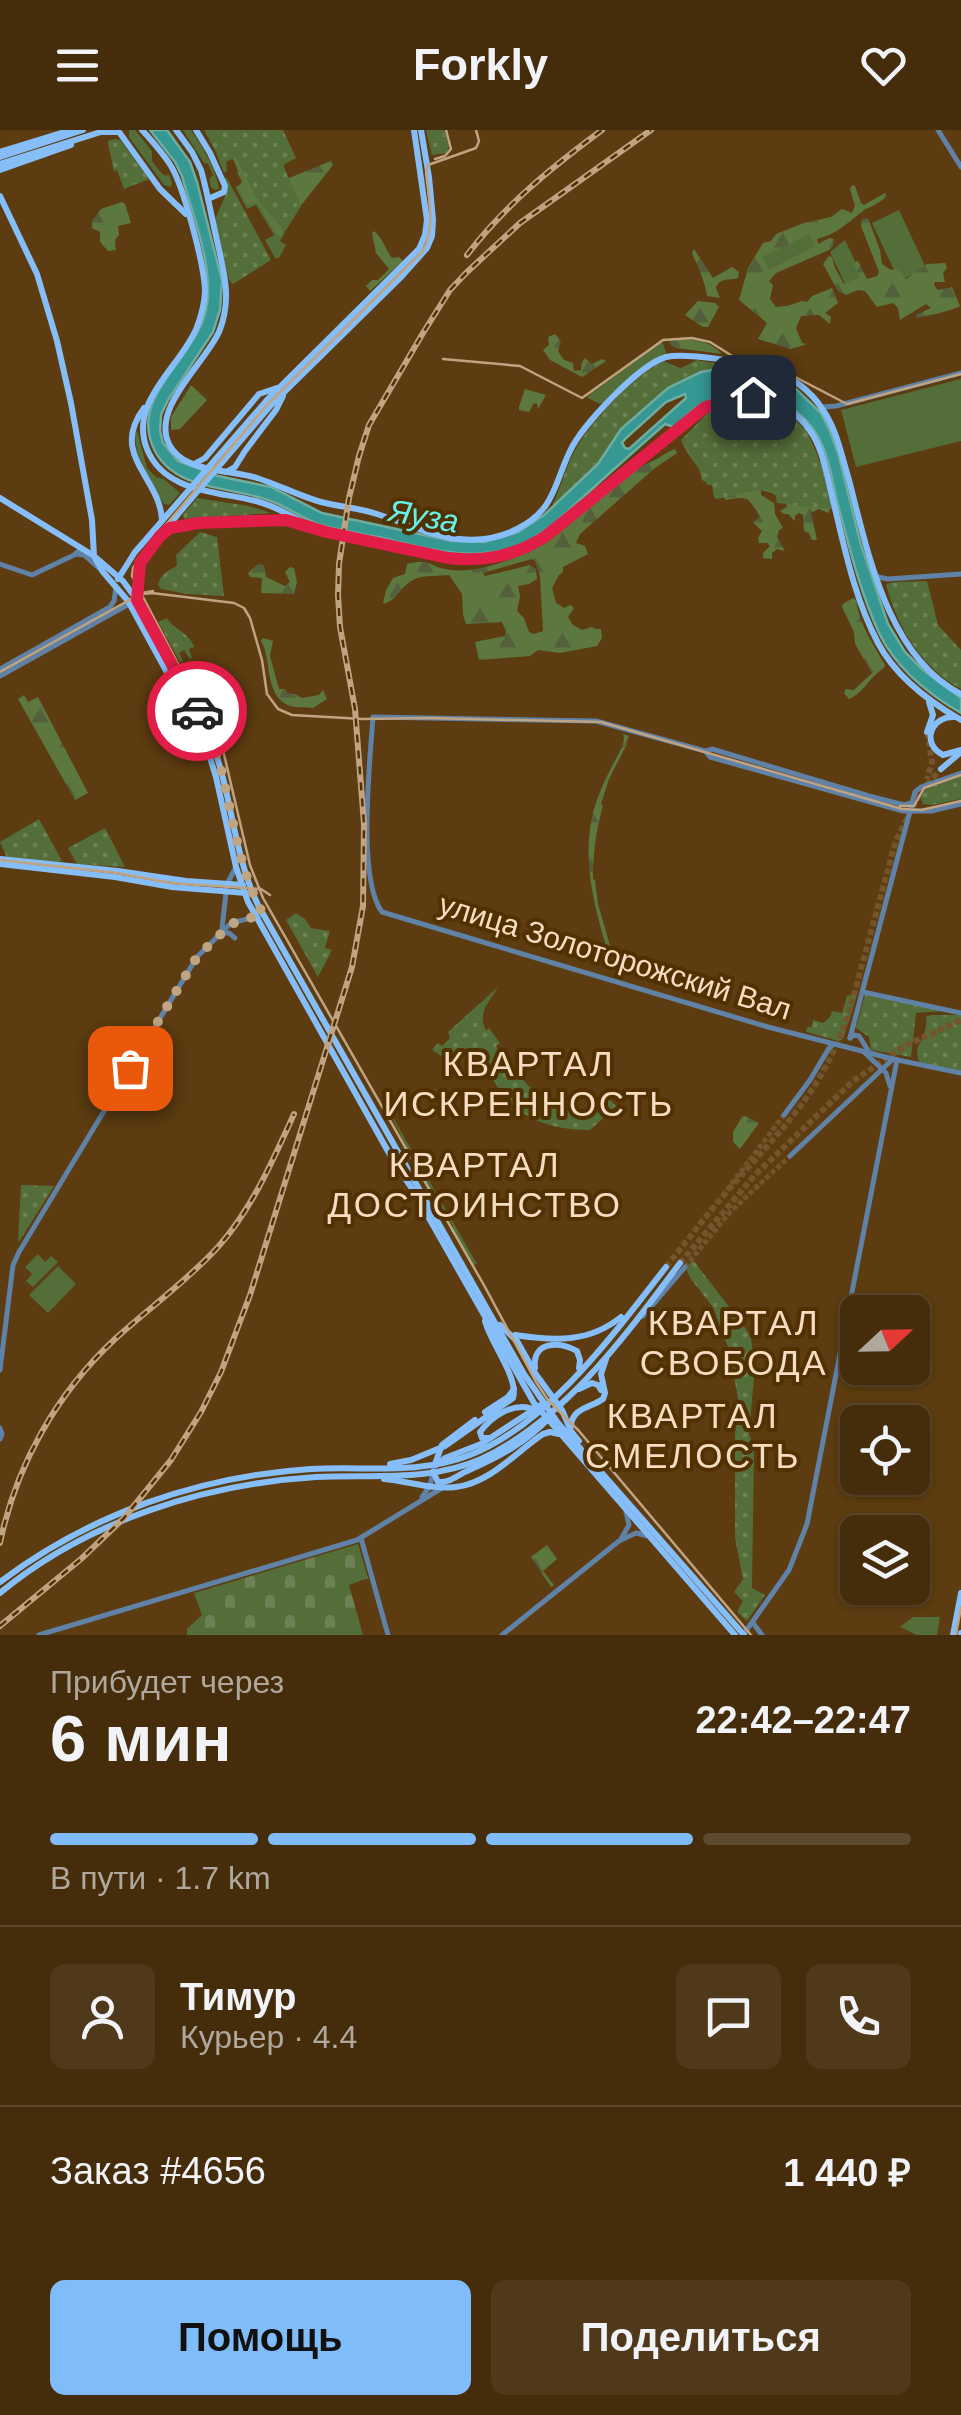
<!DOCTYPE html>
<html lang="ru">
<head>
<meta charset="utf-8">
<style>
	:root { --surface:#452d0c; --page:#4f391a; --text:#f1f3f6; --muted:#b0a89d; --line:#5d492d; --accent:#81bcfa }
	body { margin:0; font-family:Helvetica,sans-serif; background:var(--page); color:var(--text); height:100vh; display:flex; flex-direction:column; font-size:38px; white-space:nowrap }
	* { box-sizing:border-box; margin:0 }
	p { font-size:32px; color:var(--muted) }
	.icon { flex:none; width:55px; height:55px; fill:none; stroke:currentColor; stroke-width:2; stroke-linecap:round; stroke-linejoin:round }
	.map { position:relative; height:1505px; overflow:hidden }
	.sheet { display:flex; flex-direction:column; background:var(--surface); flex:1 }
	.sheet>* { flex:none }
	.needle { width:65px; rotate:68deg }
	.tools { position:absolute; left:840px; top:1165px; display:grid; gap:20px }
	.tools a { display:grid; place-items:center; width:90px; height:90px; border-radius:15px; background:var(--surface); box-shadow:0 2px 8px #0004,0 0 0 2px var(--line); font-size:50px }
	.pin { position:absolute; display:grid; place-items:center; width:85px; height:85px; color:#fff; margin:-42px; border-radius:20px; box-shadow:0 5px 15px #0006 }
	.courier { position:absolute; display:grid; place-items:center; width:100px; height:100px; margin:-50px; border:8px solid #e11d48; border-radius:50%; background:#fff; color:#222; box-shadow:0 2px 12px #0007 }
	.overview em { font-style:normal; font-weight:800 }
	.overview div { display:flex; flex-direction:column-reverse }
	.overview { display:flex; align-items:center; justify-content:space-between; height:170px; padding:0 50px }
	h1 { font-size:65px; font-weight:800; line-height:75px }
	.bar { display:grid; grid-template-columns:repeat(4,1fr); gap:15px 10px; align-content:center; height:120px; padding:0 50px }
	.bar i { height:12px; border-radius:8px; background:var(--line) }
	.bar .current { background:var(--accent) }
	.bar p { grid-column:span 4 }
	.line { display:flex; align-items:center; gap:25px; padding:0 50px; border-top:2px solid var(--line) }
	.line div { flex:1 }
	.round { display:grid; place-items:center; flex:none; width:105px; height:105px; border-radius:15px; background:var(--page) }
	.cta { display:flex; gap:20px; margin-top:auto; padding:20px 50px }
	.cta a { flex:1; height:115px; border-radius:15px; background:var(--accent); color:#111; font-size:40px; font-weight:800; line-height:115px; text-align:center }
	.cta a+a { background:var(--page); color:var(--text) }
	header { display:flex; justify-content:space-between; align-items:center; height:130px; padding:0 50px; background:var(--surface); font-size:45px; font-weight:800 }
	.map>svg:first-child { display:block }
	.grass { fill:#546e39 }
	.forest { fill:url(#forest-firs); fill-rule:evenodd }
	.cemetery { fill:url(#cemetery-stones) }
	.park { fill:url(#park-dots) }
	.water { fill:#359893; stroke:#6fada1; stroke-width:2.5; fill-rule:evenodd }
	.lines { fill:none; stroke-linecap:round; stroke-linejoin:round }
	.minor-tunnel { stroke:#73542b; stroke-width:5; stroke-dasharray:5 2.5; stroke-linecap:butt }
	.major-tunnel { stroke:#73542b; stroke-width:6; stroke-dasharray:6 3; stroke-linecap:butt }
	.minor { stroke:#6082a7; stroke-width:5 }
	.major { stroke:#86bef9; stroke-width:6 }
	.tram { stroke:#bfa382; stroke-width:2.5 }
	.rail-casing { stroke:#bfa382; stroke-width:6 }
	.rail { stroke:#513102; stroke-width:2.5; stroke-dasharray:8; stroke-linecap:butt }
	.done { stroke:#c0a584; stroke-width:10; stroke-dasharray:0 18 }
	.route { stroke:#e11d48; stroke-width:12 }
	.labels { text-anchor:middle; stroke-width:8; stroke-linejoin:round; paint-order:stroke }
	.street-label { font-size:30px; fill:#f6ddc2; stroke:#513102 }
	.water-label { font-size:32px; font-style:italic; fill:#65f0e9; stroke:#513102 }
	.quarter-label { font-size:35px; letter-spacing:2.5px; fill:#f6ddc2; stroke:#513102 }
</style>
</head>
<body>
<header><svg class="icon" aria-label="menu" viewBox="0 0 24 24"><path d="M4 6h16M4 12h16M4 18h16"/></svg>Forkly<svg class="icon" aria-label="heart" viewBox="0 0 24 24"><path d="M12 20l-8-8c-3-5 5-10 8-4 3-6 11-1 8 4z"/></svg></header>
<div class="map">
<svg width="961" height="1505" viewBox="0 0 961 1505">
	<defs>
		<pattern id="forest-firs" width="22" height="20" patternUnits="userSpaceOnUse" patternTransform="scale(2.5)"><rect width="22" height="20" fill="#5c783e"/><path d="M5 1l3.5 6h-7zM16 11l3.5 6h-7z" fill="#54603c"/></pattern>
		<pattern id="cemetery-stones" width="16" height="16" patternUnits="userSpaceOnUse" patternTransform="scale(2.5)"><rect width="16" height="16" fill="#546e39"/><path d="M2 7V4a2 2 0 0 1 4 0v3zM10 15v-3a2 2 0 0 1 4 0v3z" fill="#6d8254"/></pattern>
		<pattern id="park-dots" width="8" height="8" patternUnits="userSpaceOnUse" patternTransform="scale(2.5)"><rect width="8" height="8" fill="#546e39"/><path d="M2 2h.1M6 6h.1" fill="none" stroke="#6d8254" stroke-width="1.8" stroke-linecap="round"/></pattern>
	</defs>
	<rect width="100%" height="100%" fill="#5c3c10"/>
	<g class="grass">
		<path d="M129,0H135L152,21V31L162,44L167,46L168,43L172,52L171,57L164,55L129,7Z"/>
		<path d="M183,0H191C203,18 216,38 219,59L215,60L211,57L209,49L213,45L208,34L204,33Z"/>
		<path d="M222,0L281,100L285,103L280,111L286,115L279,128H275L265,110L274,105L256,75L247,79L235,57L243,53L237,43L239,37C229,29 227,12 222,0Z"/>
		<path d="M899,80L926,138L899,151L872,93Z"/>
		<path d="M809,103L815,116L769,139L763,127Z"/>
		<path d="M845,110L863,148L846,156L830,122Z"/>
		<path d="M660,213H663L666,223L647,234L605,272L600,274L588,268V266Z"/>
		<path d="M961,249V311L856,337L841,280Z"/>
		<path d="M137,301L147,338L156,347L164,349L180,363L169,375L164,374C150,353 135,329 135,303Z"/>
		<path d="M391,986H392L477,1134L473,1135L450,1099L453,1096L445,1083L442,1084L406,1021L407,1018Z"/>
		<path d="M38,1124L45,1132L51,1126L58,1132L33,1157L26,1151L32,1144L25,1137Z"/>
		<path d="M58,1136L76,1154L48,1183L29,1165Z"/>
		<path d="M913,1487H940L937,1505H917L900,1497Z"/>
	</g>
	<g class="forest">
		<path d="M232,26L284,33L283,40L289,48L331,31L333,35L295,83L280,107L276,104L257,73L247,75L238,58L242,51Z"/>
		<path d="M852,55L855,56L861,73L864,75L885,63L887,66C879,74 868,77 859,84C844,96 836,104 817,109L818,114L829,108L834,109L833,116L829,120L776,143L769,151L773,155L770,169L776,177L787,176L802,171L807,172L812,166L832,158L838,173L825,183L831,187L830,194L819,185L801,186L796,198L802,213L807,214L791,219L758,209L767,193L739,170L748,138L763,113L771,111L776,104L804,93L831,87L842,79L852,83L855,76L850,59ZM809,104L815,116L769,139L763,127Z"/>
		<path d="M122,72L125,74L131,93L118,96L119,105L115,110L116,120L108,121L100,112V102L92,98V91L101,79Z"/>
		<path d="M868,88L880,120L882,134L891,140L897,139L906,149L927,134L945,133L947,138L943,143L945,152H935L934,155L938,160L952,157L960,176C951,181 927,186 916,188V185L931,178L926,174L900,190L898,178L893,173L877,177L865,161L858,160L846,165L838,161L823,134L829,126L832,127L835,138L844,154L860,147L853,133L858,131L867,149L877,146L879,142L861,96L862,89Z"/>
		<path d="M374,101C384,110 385,119 392,128L399,127L403,131L370,161L366,156L372,150H378L389,139L376,123L372,103Z"/>
		<path d="M694,119L713,148L732,137L739,142L738,148C730,151 719,147 716,158L720,168L707,166C705,151 698,137 692,123Z"/>
		<path d="M698,171L715,173L719,177L708,197H703L685,185Z"/>
		<path d="M555,204L561,211L558,221L564,230L573,233L574,241L581,240L582,232L585,228L592,234L602,229L606,231L582,247L550,230L543,220L549,215L548,207Z"/>
		<path d="M670,209C691,209 707,209 722,224L676,218L671,215L669,211Z"/>
		<path d="M191,255L207,270L180,299L171,300V287Z"/>
		<path d="M525,259L546,265L538,279L537,274L534,273L529,282L519,280V277Z"/>
		<path d="M703,287L800,296L806,299L818,330L822,333L825,343L823,350L832,375L828,383L819,379L811,383L817,410H812L809,403L804,401L803,385L799,383L795,386V391L788,384H784L780,381L787,377L786,373L772,363L761,360V365L774,373L775,384L783,398L779,400L777,407L785,421L777,419L772,423V429L763,428V423L770,416L767,413H759L758,408L762,401L753,392L760,387C748,369 751,365 726,370L713,355L702,350C700,334 686,326 682,311Z"/>
		<path d="M675,319L677,323L655,338L580,404L576,413L585,416L588,424L563,437V442L559,445L552,458L556,473L564,478L570,475L574,478L568,487L573,495L582,500L592,497L596,499H601L602,508L597,516L560,523L538,520L530,526L479,530L475,512L505,506L506,501L502,492L466,494L463,485L462,464L449,445C439,446 424,445 415,449C400,455 399,470 383,474L386,460L393,448L405,444L407,434C432,428 430,438 450,440C476,443 509,431 532,420C576,397 607,350 655,330C662,326 667,322 675,319ZM532,429L535,431L540,446L543,501L534,504L529,502L524,488L517,481L520,466L518,456L529,454L537,449L536,439L530,435L485,446L483,443Z"/>
		<path d="M258,434L264,435L266,447L285,456L290,452L285,442L290,437L294,438L297,452L294,464L261,463L262,448L250,447L248,443Z"/>
		<path d="M853,468L856,470C859,494 873,514 885,535L884,538C871,545 864,563 849,569L844,563L846,559L854,560L872,543L855,514L854,502L842,477L843,474Z"/>
		<path d="M263,508L273,511L270,526L279,559H285L287,563L295,564L302,568L319,565L323,560L327,569L313,578C306,577 296,578 290,576C264,567 272,529 261,511Z"/>
		<path d="M24,565L28,572L38,567L88,663L75,670L18,569Z"/>
		<path d="M623,604L629,606L625,615L628,612L609,649L601,674L603,676C596,700 593,724 593,749L595,750L598,774L617,840L615,844C597,788 576,725 598,667C604,650 614,633 622,617L624,609Z"/>
		<path d="M745,986L759,993L740,1019L733,1012V1002L742,987Z"/>
		<path d="M547,1415L557,1429L543,1441L554,1455L551,1457L531,1427Z"/>
	</g>
	<path class="cemetery" d="M358,1414L368,1448L349,1455L363,1505H187V1499L202,1485L194,1463Z"/>
	<g class="park">
		<path d="M204,0H283L296,28L283,35L301,76L285,102L257,69L236,27L226,32L227,41L224,43L215,20Z"/>
		<path d="M426,0H444L449,17L447,23L432,25Z"/>
		<path d="M115,9L120,10L149,49L124,59L117,40L114,41L108,14V11Z"/>
		<path d="M224,48H227L271,130L233,154L229,150L215,89L227,62Z"/>
		<path d="M697,230L725,235V238L701,242L668,258L621,299L598,334L554,375L553,374C561,357 565,339 574,322C591,291 632,248 663,231C686,240 676,240 697,230Z"/>
		<path d="M730,271C740,271 752,270 762,272C814,283 821,336 833,379L777,373L775,362L766,359L716,369L714,367L712,355H707L701,341L681,310L715,276Z"/>
		<path d="M197,368L249,376L271,383L184,389L183,385Z"/>
		<path d="M200,402L217,407L224,466L187,464L161,459L158,455C160,444 169,440 177,436L176,425Z"/>
		<path d="M927,451L938,495L961,520V559C922,539 896,495 886,454L895,452Z"/>
		<path d="M167,488C174,500 190,503 194,517L189,519L192,528L190,529L184,520L179,523L183,531L180,532L158,492Z"/>
		<path d="M961,646V669L932,675L923,674L920,666L921,661Z"/>
		<path d="M39,689L62,731L57,732L7,728L0,712Z"/>
		<path d="M105,698L125,737L77,734L68,718Z"/>
		<path d="M296,783L305,789L311,798L330,801L325,818L332,820L318,847L286,790Z"/>
		<path d="M498,857C489,873 477,881 486,901L489,898L500,913L496,916L498,919C525,956 553,988 601,982L605,974L601,972L602,962L608,968L605,971L610,970L616,976L590,1000C566,1000 541,996 520,981C489,959 487,913 441,926L432,920L438,913L442,916L450,908L448,902Z"/>
		<path d="M857,864L843,909L839,911L806,902L807,897H812L813,890L823,893L830,887L832,881L842,883L847,866Z"/>
		<path d="M865,865H866L944,881L916,883L911,927L871,920L869,907L856,898Z"/>
		<path d="M931,885H961V941L920,932L918,929C914,913 928,909 926,887Z"/>
		<path d="M21,1055L54,1056L19,1112L18,1111Z"/>
		<path d="M693,1130L746,1199L751,1209L755,1235L749,1305L754,1317L752,1458L765,1465L747,1491L737,1482L743,1471L734,1462L743,1449L735,1408V1304L740,1279L729,1220L713,1177L690,1148L686,1138Z"/>
	</g>
	<path class="water" d="M150,0H167L190,32L197,52L222,151L220,180L213,202L168,270L161,285L160,301L163,313L178,331L218,346L271,357L322,383L452,411L484,412L518,402L544,385L598,334L621,299L668,258L701,242L712,240L734,238L763,243L796,259L821,283L829,299L838,323L861,415L888,494L905,522L923,540L961,568V583C928,564 896,538 879,503C860,462 849,416 837,371C832,350 829,325 817,305C795,267 744,251 704,273C693,278 683,289 674,297L665,294C640,316 615,338 591,360C567,381 543,408 512,418C467,432 422,417 378,407C358,403 337,400 318,394C302,388 287,377 271,371C229,355 164,362 150,308C137,261 197,224 206,180C215,140 193,86 182,46L175,32ZM685,264L686,268L629,319L625,318L622,313L625,309L666,272Z"/>
	<g class="lines">
		<g class="minor-tunnel">
			<path d="M727,1060L784,985"/>
			<path d="M685,1137L731,1081L790,1026"/>
		</g>
		<g class="major-tunnel">
			<path d="M927,602L932,632L927,649"/>
			<path d="M680,1133L754,1046L853,951L905,916L961,890"/>
			<path d="M666,1137C687,1111 707,1084 729,1059C783,998 822,962 849,883L896,710L921,661L941,639"/>
		</g>
		<g class="minor">
			<path d="M938,0L961,37"/>
			<path d="M822,277L836,276L961,243"/>
			<path d="M77,424L84,425L101,440"/>
			<path d="M0,434L32,445L74,425L81,419"/>
			<path d="M878,447L888,449L961,444"/>
			<path d="M0,539L110,477L114,471L116,458"/>
			<path d="M0,546L129,474"/>
			<path d="M706,621L712,619L869,666L904,675L911,673"/>
			<path d="M961,674L931,681H903L710,627L705,621L596,591L373,587C370,630 357,749 382,782L768,897L893,929L961,943"/>
			<path d="M222,798L227,754L236,737"/>
			<path d="M222,803H229L235,808"/>
			<path d="M863,862L961,883"/>
			<path d="M850,908L915,662L921,657L961,643"/>
			<path d="M850,908L854,905L859,906L869,922"/>
			<path d="M864,922L886,943L890,956"/>
			<path d="M784,985L810,950L829,918L834,914"/>
			<path d="M790,1026L893,929"/>
			<path d="M643,1186L685,1137"/>
			<path d="M0,1240L13,1135L19,1122L197,827L231,793L259,786"/>
			<path d="M0,1298L2,1304L0,1309"/>
			<path d="M422,1367L430,1356L434,1337"/>
			<path d="M361,1408L388,1505"/>
			<path d="M621,1409L629,1395L626,1382"/>
			<path d="M753,1493L762,1505"/>
			<path d="M39,1505L357,1410L442,1358"/>
			<path d="M502,1505L619,1411L636,1403L648,1406"/>
			<path d="M743,1505L789,1440L807,1394L897,930"/>
		</g>
		<g class="major">
			<path d="M142,0C152,11 163,23 171,36C184,58 204,134 205,160C205,173 201,186 197,197C181,237 128,271 147,319C165,364 221,361 259,372C282,378 300,393 321,400C362,413 406,420 448,427C485,432 515,426 546,406L707,276C746,260 792,268 814,307C824,325 827,346 832,366C844,415 854,468 878,513C896,547 928,571 961,590"/>
			<path d="M176,0L192,22L201,40C207,61 211,84 216,106C223,139 233,168 219,202C205,233 151,278 169,314C172,320 178,326 184,330C206,342 233,341 257,348C279,355 299,366 321,372C340,377 360,378 380,385C405,393 432,406 459,409C479,411 500,408 517,399C555,380 554,354 570,321C582,295 639,235 666,227C686,222 749,233 770,239C791,246 811,261 823,280C837,300 842,327 849,350C868,423 888,527 961,564"/>
			<path d="M196,0L210,23L225,56L224,62L208,69"/>
			<path d="M102,2H119L160,59L186,84"/>
			<path d="M0,22L71,0"/>
			<path d="M0,27L83,0"/>
			<path d="M0,34L104,1"/>
			<path d="M0,40L71,15"/>
			<path d="M0,66L37,144L57,211L71,273L92,390L94,426L103,442L128,471L205,612L216,647L236,737L248,772L394,1032L413,1060L534,1273L735,1505"/>
			<path d="M144,278C109,325 160,347 162,390"/>
			<path d="M196,333L205,328L259,264L277,258"/>
			<path d="M226,342L235,337L245,321L276,280L283,266"/>
			<path d="M0,368L94,426L123,451L137,470L211,610C232,663 233,723 258,775L524,1244L558,1293L744,1505"/>
			<path d="M170,398C203,390 263,385 296,391"/>
			<path d="M118,449L135,422L267,270L419,119L425,105L427,90L414,0"/>
			<path d="M137,469L140,433L179,383L271,275L402,146L427,118L432,106L433,90L429,47L421,0"/>
			<path d="M955,587C930,586 921,614 943,625L961,620"/>
			<path d="M927,602L933,585L929,572"/>
			<path d="M941,639L960,623"/>
			<path d="M0,729L118,741L186,751L243,755"/>
			<path d="M0,734L115,747L172,757L246,763"/>
			<path d="M500,1195L517,1211L535,1243L562,1280L571,1301L579,1311"/>
			<path d="M515,1205C554,1211 589,1213 621,1187"/>
			<path d="M535,1238C532,1211 559,1211 577,1221L580,1230L579,1238"/>
			<path d="M579,1259L592,1253L598,1255L601,1260"/>
			<path d="M485,1282L508,1267L514,1259"/>
			<path d="M571,1296C572,1278 590,1278 603,1269L605,1263L601,1244L606,1229"/>
			<path d="M490,1308H482L480,1302C492,1286 513,1272 533,1279"/>
			<path d="M390,1334L411,1330L445,1316L513,1268C519,1248 491,1214 485,1191"/>
			<path d="M435,1334L442,1315L475,1290"/>
			<path d="M436,1335L445,1328L481,1314L541,1275"/>
			<path d="M433,1342L438,1352C450,1353 456,1346 467,1341C498,1327 526,1313 549,1288"/>
			<path d="M384,1349C407,1351 433,1360 456,1357C490,1353 516,1322 543,1304L550,1302L559,1304"/>
			<path d="M0,1452C90,1384 199,1346 311,1339C364,1336 420,1345 470,1325C549,1294 615,1202 666,1137"/>
			<path d="M0,1463C87,1391 204,1354 316,1347C371,1344 430,1352 481,1329C565,1290 626,1205 680,1133"/>
			<path d="M953,1505L961,1463"/>
			<path d="M961,1505V1503"/>
		</g>
		<g class="tram">
			<path d="M476,0L479,11L476,18L428,35L426,43C429,70 436,98 422,122L267,275L142,423L133,438L132,446L223,620L250,735L263,768L485,1157L536,1252L548,1270L579,1301L751,1505"/>
			<path d="M435,29L445,26L451,19L446,0"/>
			<path d="M443,229L520,236L582,268L663,210L692,208L710,212L737,229L776,237L847,274L961,244"/>
			<path d="M143,464L152,463L234,473L244,478L250,488L262,530L267,564L278,579L292,585L363,589L429,588L601,592L902,679L921,680L961,671"/>
			<path d="M0,542L142,463L153,461"/>
			<path d="M900,676H914L924,658L961,645"/>
			<path d="M0,730L117,743L171,753L261,759L270,765"/>
			<path d="M956,1505L961,1477"/>
		</g>
		<defs>
			<g id="rail">
				<path d="M467,125C505,75 552,37 602,0"/>
				<path d="M0,1413C16,1335 57,1263 115,1209C149,1178 187,1151 218,1117C252,1079 273,1030 294,984"/>
				<path d="M0,1496L81,1429L124,1388L171,1330L201,1282L221,1242L250,1165L352,837L363,776L364,694L355,579L340,497L338,465L339,434L349,368L359,326L369,295L423,203L450,160L467,142L520,93L651,0"/>
			</g>
		</defs>
		<use href="#rail" class="rail-casing"/>
		<use href="#rail" class="rail"/>
	</g>
	<g class="lines">
		<path class="done" d="M130,938L197,827L231,794L263,784C237,737 233,683 219,632C214,614 206,598 197,581"/>
		<path class="route" d="M197,581L137,470L140,433L160,406L170,398L198,393L286,390L326,402L448,428C485,432 515,426 546,406L704,278L731,268L753,267"/>
	</g>
	<g class="labels">
		<g class="street-label">
			<text transform="translate(615 827) rotate(17)" y="10">улица Золоторожский Вал</text>
		</g>
		<g class="water-label">
			<text transform="translate(424 386) rotate(10)" y="11">Яуза</text>
		</g>
		<g class="quarter-label">
			<text x="529" y="946">КВАРТАЛ<tspan x="529" dy="40">ИСКРЕННОСТЬ</tspan></text>
			<text x="475" y="1047">КВАРТАЛ<tspan x="475" dy="40">ДОСТОИНСТВО</tspan></text>
			<text x="734" y="1205">КВАРТАЛ<tspan x="734" dy="40">СВОБОДА</tspan></text>
			<text x="693" y="1298">КВАРТАЛ<tspan x="693" dy="40">СМЕЛОСТЬ</tspan></text>
		</g>
	</g>
</svg>
<div class="tools">
<a><svg class="needle" viewBox="-14 -14 28 28"><path d="M0-13l5 13h-10z" fill="#e53935"/><path d="M0 13l5-13h-10z" fill="#b0a89d"/></svg></a>
<a><svg class="icon" aria-label="locate" viewBox="0 0 24 24"><circle cx="12" cy="12" r="6"/><path d="M12 2v4M12 18v4M2 12h4M18 12h4"/></svg></a>
<a><svg class="icon" aria-label="layers" viewBox="0 0 24 24"><path d="M12 4l9 5-9 5-9-5zM3 14l9 5 9-5"/></svg></a>
</div>
<div class="pin" style="left:130px;top:938px;background:#ea580c"><svg class="icon" aria-label="bag" viewBox="0 0 24 24"><path d="M5 8h14l-1 12H6zM9 8a3 3 0 0 1 6 0"/></svg></div>
<div class="pin" style="left:753px;top:267px;background:#1f2937"><svg class="icon" aria-label="home" viewBox="0 0 24 24"><path d="M3 11l9-7 9 7M6 9v11h12V9"/></svg></div>
<div class="courier" style="left:197px;top:581px"><svg class="icon" aria-label="car" viewBox="0 0 24 24"><path d="M5 17H2v-5l4-1 3-4h7l3 4 3 1v5h-3M9 17h6M6 11h13"/><circle cx="7" cy="17" r="2"/><circle cx="17" cy="17" r="2"/></svg></div>
</div>
<section class="sheet">
<div class="overview"><div><h1>6 мин</h1><p>Прибудет через</p></div><em>22:42–22:47</em></div>
<div class="bar"><i class="current"></i><i class="current"></i><i class="current"></i><i></i><p>В пути · 1.7 km</p></div>
<div class="line" style="height:180px"><a class="round"><svg class="icon" aria-label="person" viewBox="0 0 24 24"><circle cx="12" cy="8" r="4"/><path d="M4 21q1-7 8-7t8 7"/></svg></a><div><b>Тимур</b><p>Курьер · 4.4</p></div><a class="round"><svg class="icon" aria-label="chat" viewBox="0 0 24 24"><path d="M4 5h16v11H9l-5 4z"/></svg></a><a class="round"><svg class="icon" aria-label="phone" viewBox="0 0 24 24"><path d="M5 4h4l2 5-3 2q2 4 5 5l2-3 5 2v4C11 20 4 13 5 4z"/></svg></a></div>
<div class="line" style="height:130px"><div>Заказ #4656</div><b>1 440 ₽</b></div>
<div class="cta"><a>Помощь</a><a>Поделиться</a></div>
</section>
</body>
</html>
